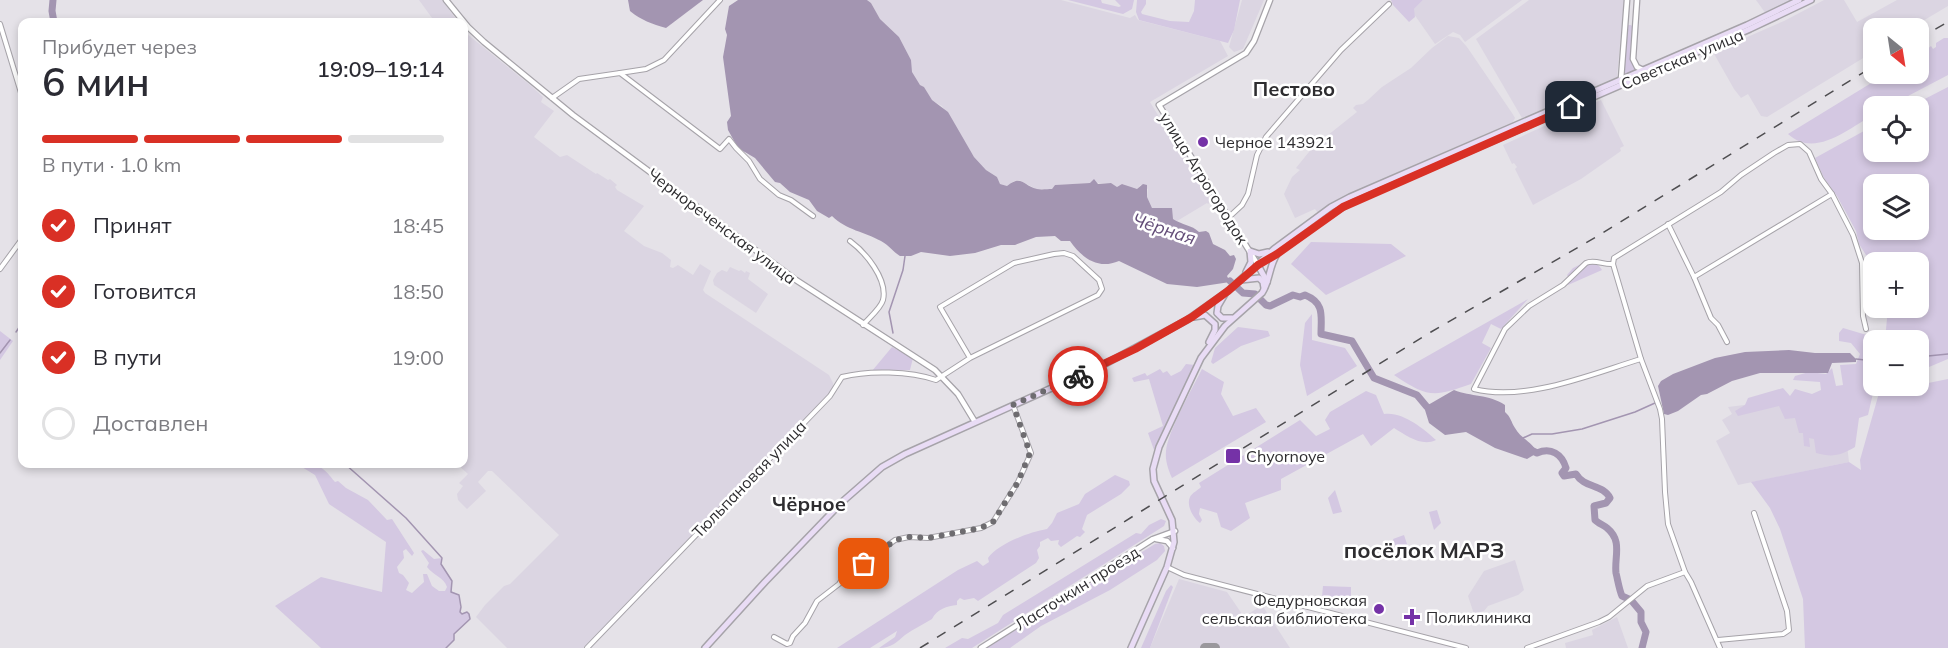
<!DOCTYPE html>
<html lang="ru">
<head>
<meta charset="utf-8">
<style>
	:root { --surface:#fff; --page:#f2f2f3; --text:#2b2b33; --muted:#7c7c81; --line:#e1e1e2; --accent:#d93025 }
	body { margin:0; font-family:Mulish,sans-serif; background:var(--page); color:var(--text); height:100vh; display:flex; flex-direction:column; font-size:22px; white-space:nowrap }
	* { box-sizing:border-box; margin:0 }
	p { font-size:20px; color:var(--muted) }
	.icon { flex:none; width:33px; height:33px; fill:none; stroke:currentColor; stroke-width:2; stroke-linecap:round; stroke-linejoin:round }
	.map { position:relative; flex:1; overflow:hidden }
	.side { position:absolute; left:18px; top:18px; width:450px; height:450px; display:flex; flex-direction:column; background:var(--surface); border-radius:12px; box-shadow:0 3px 9px #0003 }
	.side>* { flex:none }
	.needle { width:39px; rotate:150deg }
	.buttons { position:absolute; left:1863px; top:18px; display:grid; gap:12px }
	.buttons a { display:grid; place-items:center; width:66px; height:66px; border-radius:12px; background:var(--surface); box-shadow:0 3px 9px #0003; font-size:30px }
	.pin { position:absolute; display:grid; place-items:center; width:51px; height:51px; color:#fff; margin:-26px; border-radius:12px; box-shadow:0 3px 9px #0006 }
	.courier { position:absolute; display:grid; place-items:center; width:60px; height:60px; margin:-30px; border:4px solid #d93025; border-radius:50%; background:#fff; color:#222; box-shadow:0 2px 8px #0007 }
	.headline em { font-style:normal; font-weight:600 }
	.headline div { display:flex; flex-direction:column-reverse }
	.headline { display:flex; align-items:center; justify-content:space-between; height:102px; padding:0 24px }
	h1 { font-size:39px; font-weight:600; line-height:45px }
	.bar { display:grid; grid-template-columns:repeat(4,1fr); gap:9px 6px; align-content:center; height:72px; padding:0 24px }
	.bar i { height:8px; border-radius:4px; background:var(--line) }
	.bar .on { background:var(--accent) }
	.bar p { grid-column:span 4 }
	ol { padding:0 24px; list-style:none }
	li { display:flex; align-items:center; gap:18px; height:66px }
	li p { margin-inline-start:auto }
	li .icon { padding:6px; border-radius:50%; background:var(--accent); color:#fff; stroke-width:4 }
	li:last-child { color:var(--muted) }
	li i { width:33px; height:33px; border:3px solid var(--line); border-radius:50% }
	.map>svg:first-child { display:block }
	.built { fill:#dbd5e2 }
	.green { fill:#d4c8e2; fill-rule:evenodd }
	.water { fill:#a395b1 }
	.lines { fill:none; stroke-linecap:round; stroke-linejoin:round }
	.stream { stroke:#a395b1; stroke-width:1.5 }
	.river { stroke:#a395b1; stroke-width:7 }
	.taxiway { stroke:#9a989c; stroke-width:10 }
	.minor-casing { stroke:#a6a3a9; stroke-width:6 }
	.tertiary-casing { stroke:#a6a3a9; stroke-width:7 }
	.secondary-casing { stroke:#a6a3a9; stroke-width:8 }
	.minor { stroke:#fff; stroke-width:4 }
	.tertiary { stroke:#fff; stroke-width:4.5 }
	.secondary { stroke:#e9dcf5; stroke-width:5 }
	.rail { stroke:#4f4e51; stroke-width:1.5; stroke-dasharray:10 10; stroke-linecap:butt }
	.done { stroke:#6e6c70; stroke-width:6; stroke-dasharray:0 10.8 }
	.route { stroke:#d93025; stroke-width:8 }
	.poi-dot { fill:#7532a7; stroke:#fff; stroke-width:2 }
	.labels { text-anchor:middle; stroke-width:5; stroke-linejoin:round; paint-order:stroke }
	.street-label { font-size:16px; fill:#2e2d30; stroke:#fff }
	.poi-label { font-size:16px; fill:#2e2d30; stroke:#fff; text-anchor:start }
	.water-label { font-size:18px; font-style:italic; fill:#624c77; stroke:#fff }
	.quarter-label { font-size:20px; font-weight:bold; fill:#2e2d30; stroke:#fff }
	.district-label { font-size:22px; font-weight:bold; fill:#2e2d30; stroke:#fff }
</style>
</head>
<body>
<div class="map">
<svg width="1948" height="648" viewBox="0 0 1948 648">
	<rect width="100%" height="100%" fill="#e5e2e8"/>
	<g class="built">
		<path d="M419,0H442L458,22H435Z"/>
		<path d="M867,0H1061L1130,18L1135,15L1138,20L1220,41L1228,56L1150,102L1211,202L1208,204L1207,203L1177,221L1173,219L1167,208H1152L1147,197L1148,189L1140,185L1138,189H1133L1123,184L1117,187L1111,183H1090L1055,185L1052,189H1036L1019,180L1014,181L1007,186L1000,184L997,177L986,170L974,157L942,106L931,100L924,87L920,85L911,72V60L899,37L880,19L871,3Z"/>
		<path d="M1242,0H1264L1243,49L1234,52L1229,47Z"/>
		<path d="M1423,0H1522L1465,42L1460,35L1453,32L1435,44L1414,14V9Z"/>
		<path d="M1529,0H1624L1617,77L1522,118L1476,39Z"/>
		<path d="M1756,0H1795L1766,14Z"/>
		<path d="M1824,0H1844L1857,22L1897,0H1948V6L1911,28H1874L1873,52L1767,117L1761,116L1748,94L1741,98L1734,89L1713,52L1784,21Z"/>
		<path d="M467,34L530,85L543,97L541,102L554,111L534,137L560,157L567,155L596,174L597,173L608,180L610,179L617,185L615,187L617,190L644,206L624,231L644,246L662,253L671,260L670,267L673,268L678,265L693,275L700,264L711,271L703,290L705,293L829,375L833,383V389L777,448L583,648H507L476,617L485,605L504,586L510,584L559,535L492,471H488L478,482L486,491L467,509L458,500L457,494L463,486L459,483L468,474L457,464H464V35Z"/>
		<path d="M1448,36L1459,38L1467,47L1512,113L1515,118L1513,122L1385,178L1340,200L1318,213L1315,209L1295,218L1284,194L1292,177L1300,170L1296,168L1313,147L1357,112L1353,108L1356,105L1363,104L1368,100L1382,87L1411,68L1432,48Z"/>
		<path d="M1601,100L1624,146L1620,148L1621,151L1581,179L1533,205L1515,169L1517,167L1514,163L1512,164L1503,145Z"/>
		<path d="M730,267L739,271L741,270L745,273L746,271L750,273L748,279L768,294L756,313L714,285L713,280L717,273L722,270L727,272Z"/>
		<path d="M1841,393L1849,462L1738,485L1716,441L1730,433L1722,420L1732,414L1728,407Z"/>
		<path d="M1515,560L1524,590L1518,595L1488,606L1484,611L1474,614L1468,596L1484,571Z"/>
		<path d="M1179,579L1227,592L1244,617L1262,605L1290,648H1150Z"/>
		<path d="M1617,617L1628,648H1566L1565,643L1593,635L1592,630Z"/>
	</g>
	<g class="green">
		<path d="M1068,0H1101L1102,3L1119,7L1121,6L1115,0H1134L1132,9L1123,14Z"/>
		<path d="M1137,0H1146V4L1141,12L1142,14L1170,21L1189,22L1194,11L1195,0H1240L1234,30L1228,43L1139,20L1136,12Z"/>
		<path d="M1391,0H1423L1414,9L1415,17L1409,22L1393,5Z"/>
		<path d="M1628,25H1631L1633,28L1631,62L1637,70L1623,76L1627,27Z"/>
		<path d="M1944,38H1948V75L1889,106H1874L1873,115C1849,128 1815,159 1788,134L1886,74L1889,76L1893,74H1918L1919,56L1931,46L1933,49L1936,47V43Z"/>
		<path d="M1948,87V359L1929,367L1919,363L1918,340H1885L1888,308H1918V262H1874L1873,266L1859,244L1856,231L1837,196L1824,178L1815,158L1873,126L1874,152H1918V106H1911ZM1874,184H1918V230H1874Z"/>
		<path d="M1311,242L1391,244L1406,256L1326,295L1291,264Z"/>
		<path d="M1583,263C1591,263 1598,262 1602,270L1568,285L1569,278L1567,275L1573,268Z"/>
		<path d="M1528,299L1501,329L1491,324L1482,343L1491,348L1471,384C1434,397 1428,398 1394,375Z"/>
		<path d="M1312,314V340L1345,348L1357,366L1307,396L1300,365L1305,323Z"/>
		<path d="M1238,327L1268,331L1270,336L1241,346L1213,364L1211,362L1215,348Z"/>
		<path d="M1843,328L1870,336V342L1864,347L1868,353L1873,351V372L1870,375L1869,384L1874,389L1868,415L1859,418L1855,447C1841,455 1833,458 1816,453L1814,439L1809,438L1810,447L1804,446L1803,433H1799L1795,418L1785,419L1779,406L1738,416L1735,411L1745,405L1748,398L1783,388L1790,396L1795,389L1812,394L1821,390L1820,382L1793,380L1795,376L1809,372L1826,374L1832,368L1836,386L1843,385L1840,365L1856,364L1860,354L1851,343L1839,341V333Z"/>
		<path d="M0,331L13,341L0,360Z"/>
		<path d="M892,347L913,358L910,370L872,371Z"/>
		<path d="M1186,364L1195,365L1154,450L1148,433L1163,426L1149,379L1134,382L1132,378L1145,373L1147,376L1160,369L1163,373L1167,371L1171,376L1181,371Z"/>
		<path d="M1202,369L1224,382L1221,394L1233,416L1256,408L1266,422L1172,478C1168,469 1165,460 1166,451C1168,431 1192,389 1202,369Z"/>
		<path d="M1948,379V648H1805L1803,599L1780,529L1770,508L1751,482L1849,462L1861,470L1860,460L1879,393Z"/>
		<path d="M1366,391L1376,395L1384,414C1402,411 1423,428 1436,440C1422,447 1407,436 1394,428L1371,446L1363,434L1281,479V490L1245,503L1250,518L1231,531L1221,527L1217,513L1200,508L1199,514L1202,520L1200,523C1193,518 1186,505 1190,497C1192,493 1198,490 1201,487L1199,483L1300,420L1316,436L1330,429L1325,420L1330,412Z"/>
		<path d="M297,464C319,463 322,466 335,482L338,481L346,488L368,500L387,520L392,519L414,553L412,556L406,549L403,551L404,558L397,567L399,573L403,575L409,583L406,590L412,593L424,582L423,574H427L432,586L439,591H445L447,587C444,577 434,576 427,567L429,563L421,551L423,550L434,559L442,558L441,564L452,581L451,591L459,595L461,607L460,612L462,614L467,612L469,614L470,619L454,634V640L446,648H321L275,606L321,577L382,592L386,542L329,504L315,475Z"/>
		<path d="M1115,475L1129,481L1130,485L1121,494L1087,515L1082,529L1085,532L1080,537L1077,536L1061,547L1058,544L1059,540L1051,541L1048,538L1040,542V546L1037,550L1039,558L1036,563L978,601L974,598L964,600L960,598L957,601V605C947,606 937,609 932,619C924,624 913,629 905,635C897,642 891,648 879,648L895,637L897,631L870,648H837L958,570L977,561L983,566L989,562L988,558C998,544 1029,532 1047,529L1052,523L1057,513L1079,504L1085,494Z"/>
		<path d="M1335,490L1342,512L1333,514L1328,498Z"/>
		<path d="M1437,510L1441,523L1434,530L1429,512Z"/>
		<path d="M1161,519L1166,521L1164,526L972,648H945L962,638L968,639L998,623L1003,615L1136,533L1141,534L1149,525Z"/>
		<path d="M1404,535L1411,556L1400,559L1393,539Z"/>
		<path d="M1160,543L1164,546L1165,551L1157,560L1110,590L1041,626L1010,648H986L1155,544Z"/>
		<path d="M1171,585L1173,587L1150,648H1141L1166,591Z"/>
		<path d="M1323,586L1351,587V599L1322,597Z"/>
	</g>
	<g class="water">
		<path d="M628,0H703L666,28C652,24 641,20 630,11Z"/>
		<path d="M738,0H867L871,3L880,19L899,37L911,60L912,72L920,85L924,87L932,100L948,112L974,157L986,170L997,177L1000,184L1007,186C1022,174 1023,186 1037,189C1041,190 1048,189 1052,189L1055,185L1090,183L1094,179L1098,184L1111,183L1117,187L1122,184L1137,189L1143,184L1147,185V197L1152,208H1172L1173,219C1182,225 1192,225 1199,232L1206,231L1209,233L1213,244L1225,250L1230,256L1234,255L1236,259L1233,269L1227,276L1230,282L1197,287L1167,284L1119,261C1098,270 1082,258 1070,241H1061L1055,236L1036,237L1015,245H1001L975,253L950,256L921,252L911,256H900C893,252 889,245 881,241C865,232 846,230 832,216L829,218L817,211L809,200L790,192L780,183L775,182L755,158L738,148L728,130L727,122L731,116L723,57L727,35L725,29L729,6Z"/>
		<path d="M1789,350L1815,353H1850L1856,359V362L1832,363L1828,373H1760L1732,381L1707,394L1701,395L1678,411L1668,415L1664,414L1658,386L1661,381L1673,374L1715,358L1745,352Z"/>
		<path d="M1454,390C1471,397 1489,394 1505,405V412C1511,417 1511,422 1515,428C1521,439 1533,442 1537,453L1527,459L1495,448L1466,432L1445,435L1429,423L1425,410L1428,405Z"/>
	</g>
	<g class="lines">
		<g class="stream">
			<path d="M16,332L22,323"/>
			<path d="M893,333L889,312L903,270L905,256"/>
			<path d="M0,353L10,340"/>
			<path d="M1918,357L1948,354"/>
			<path d="M1856,359L1874,361"/>
			<path d="M1523,438L1532,434H1552L1582,429L1635,412L1655,403"/>
			<path d="M345,464L406,518L442,558L441,564L452,581L451,592L459,595L461,607L460,612L462,614L467,612L469,614L470,619L454,634V640L446,648"/>
		</g>
		<g class="river">
			<path d="M53,0L52,11L54,22"/>
			<path d="M1230,281L1243,293L1255,294L1266,305L1270,306L1293,295L1300,297L1305,295C1325,303 1321,316 1321,334L1352,341L1374,378L1417,395L1427,407L1435,410"/>
			<path d="M1531,450L1537,453C1551,447 1562,454 1566,468L1562,473L1564,476L1576,474C1584,488 1603,484 1610,498L1606,503L1594,506L1595,520C1598,523 1603,525 1607,528C1623,541 1614,557 1616,573C1618,581 1619,589 1622,596L1631,600L1641,612V622L1646,632L1642,648"/>
		</g>
		<path class="taxiway" d="M1205,648H1215"/>
		<defs>
			<g id="minor">
				<path d="M0,24L22,96"/>
				<path d="M620,73L646,69L664,60L720,0"/>
				<path d="M552,98L579,79L620,73L720,149L729,139L736,148L749,161L760,179L779,195L791,200L813,216"/>
				<path d="M1228,218L1242,205L1248,194L1257,155L1266,137L1341,50L1389,4"/>
				<path d="M1668,224L1694,277L1832,194"/>
				<path d="M850,241C865,252 888,279 883,300C881,308 869,318 863,325"/>
				<path d="M1613,264C1604,265 1594,259 1586,263L1563,285L1529,306L1505,329L1474,389C1526,402 1591,374 1641,359"/>
				<path d="M0,269L22,239"/>
				<path d="M1694,277L1711,318L1718,325L1727,342"/>
				<path d="M1167,567L1184,575L1466,648"/>
				<path d="M774,637L787,644L790,643L793,636L805,623L817,601L839,584L843,578L895,540L909,537L928,538L981,528L993,522L1018,482L1031,453L1013,405"/>
				<path d="M1718,640L1783,634L1789,630L1787,611L1754,513"/>
				<path d="M587,648L830,396L842,377C868,370 910,371 936,380L970,358L1098,295L1102,289L1099,280L1073,256L1064,253L1054,254L1014,263L940,307L970,358"/>
				<path d="M1527,648L1599,622L1609,617L1647,586L1685,572"/>
				<path d="M1720,648L1691,582L1685,572L1668,524L1665,492L1662,419L1660,409L1641,359L1613,264L1614,258L1721,192L1741,175L1774,153L1788,145L1800,144L1809,152L1821,179L1832,194L1853,235L1862,263L1863,316L1866,329"/>
			</g>
			<g id="tertiary">
				<path d="M446,0L468,27L484,42L573,115L796,280L935,370L958,394L975,422"/>
				<path d="M1637,0L1633,59L1637,67L1643,70"/>
				<path d="M1621,79L1627,0"/>
				<path d="M1258,265L1159,105L1246,53L1254,41L1270,0"/>
				<path d="M1156,539L1167,541L1173,548"/>
				<path d="M981,648L1153,539L1175,531"/>
			</g>
			<g id="secondary">
				<path d="M1267,259L1334,212L1352,202L1750,29L1811,0"/>
				<path d="M1258,265L1267,282"/>
				<path d="M1246,272L1251,262L1250,251L1259,254L1268,252"/>
				<path d="M1241,280L1259,278L1263,282L1264,288"/>
				<path d="M1225,294L1218,306L1217,313L1222,318H1232"/>
				<path d="M1194,317L1205,315L1215,324V330L1209,342"/>
				<path d="M705,648L765,582L842,502L882,467L905,454L1105,364L1187,320L1228,291L1274,249L1331,207L1350,197L1747,25L1799,0"/>
				<path d="M1131,648L1167,567L1174,542L1172,520L1154,481L1153,469L1159,447L1201,358L1225,326L1262,293C1270,281 1269,266 1277,254"/>
			</g>
		</defs>
		<use href="#minor" class="minor-casing"/>
		<use href="#tertiary" class="tertiary-casing"/>
		<use href="#secondary" class="secondary-casing"/>
		<use href="#minor" class="minor"/>
		<use href="#tertiary" class="tertiary"/>
		<use href="#secondary" class="secondary"/>
		<g class="rail">
			<path d="M1918,39L1948,22"/>
			<path d="M920,648L1431,332L1596,237L1874,66"/>
		</g>
	</g>
	<g class="lines">
		<path class="done" d="M864,564L895,540L909,537L928,538L981,528L993,522L1018,482L1030,453L1013,405L1078,376"/>
		<path class="route" d="M1078,376L1135,349L1192,317L1228,291L1258,265L1277,254L1343,207L1571,107"/>
	</g>
	<g class="poi-dot">
		<circle cx="1203" cy="142" r="6"/>
		<rect x="1225" y="448" width="16" height="16" rx="3"/>
		<circle cx="1379" cy="609" r="6"/>
		<path d="M1409 608h6v6h6v6h-6v6h-6v-6h-6v-6h6z"/>
	</g>
	<g class="labels">
		<g class="street-label">
			<text transform="translate(1682 59) rotate(-23)" y="6">Советская улица</text>
			<text transform="translate(1204 178) rotate(58)" y="6">улица Агрогородок</text>
			<text transform="translate(722 226) rotate(37)" y="6">Чернореченская улица</text>
			<text transform="translate(749 479) rotate(-46)" y="6">Тюльпановая улица</text>
			<text transform="translate(1077 588) rotate(-32)" y="6">Ласточкин проезд</text>
		</g>
		<g class="poi-label">
			<text x="1215" y="148">Черное 143921</text>
			<text x="1246" y="462">Chyornoye</text>
			<text x="1367" y="606" text-anchor="end">Федурновская<tspan x="1367" dy="18">сельская библиотека</tspan></text>
			<text x="1426" y="623">Поликлиника</text>
		</g>
		<g class="water-label">
			<text transform="translate(1164 229) rotate(18)" y="6">Чёрная</text>
		</g>
		<g class="quarter-label">
			<text x="1294" y="96">Пестово</text>
			<text x="809" y="511">Чёрное</text>
		</g>
		<g class="district-label">
			<text x="1424" y="558">посёлок МАРЗ</text>
		</g>
	</g>
</svg>
<div class="buttons">
<a><svg class="needle" viewBox="-14 -14 28 28"><path d="M0-13l5 13h-10z" fill="#e53935"/><path d="M0 13l5-13h-10z" fill="#7c7c81"/></svg></a>
<a><svg class="icon" aria-label="locate" viewBox="0 0 24 24"><circle cx="12" cy="12" r="6"/><path d="M12 2v4M12 18v4M2 12h4M18 12h4"/></svg></a>
<a><svg class="icon" aria-label="layers" viewBox="0 0 24 24"><path d="M12 4l9 5-9 5-9-5zM3 14l9 5 9-5"/></svg></a>
<a>+</a>
<a>−</a>
</div>
<div class="pin" style="left:864px;top:564px;background:#ea580c"><svg class="icon" aria-label="bag" viewBox="0 0 24 24"><path d="M5 8h14l-1 12H6zM9 8a3 3 0 0 1 6 0"/></svg></div>
<div class="pin" style="left:1571px;top:107px;background:#1f2937"><svg class="icon" aria-label="home" viewBox="0 0 24 24"><path d="M3 11l9-7 9 7M6 9v11h12V9"/></svg></div>
<div class="courier" style="left:1078px;top:376px"><svg class="icon" aria-label="bike" viewBox="0 0 24 24"><circle cx="6" cy="16" r="4"/><circle cx="18" cy="16" r="4"/><path d="M6 16l4-8h5l3 8M10 8l3 8H6M13 5h3"/></svg></div>
<section class="side">
<div class="headline"><div><h1>6 мин</h1><p>Прибудет через</p></div><em>19:09–19:14</em></div>
<div class="bar"><i class="on"></i><i class="on"></i><i class="on"></i><i></i><p>В пути · 1.0 km</p></div>
<ol>
<li><svg class="icon" aria-label="check" viewBox="0 0 24 24"><path d="M5 12l5 5 9-10"/></svg>Принят<p>18:45</p></li>
<li><svg class="icon" aria-label="check" viewBox="0 0 24 24"><path d="M5 12l5 5 9-10"/></svg>Готовится<p>18:50</p></li>
<li><svg class="icon" aria-label="check" viewBox="0 0 24 24"><path d="M5 12l5 5 9-10"/></svg>В пути<p>19:00</p></li>
<li><i></i>Доставлен</li>
</ol>
</section>
</div>
</body>
</html>
